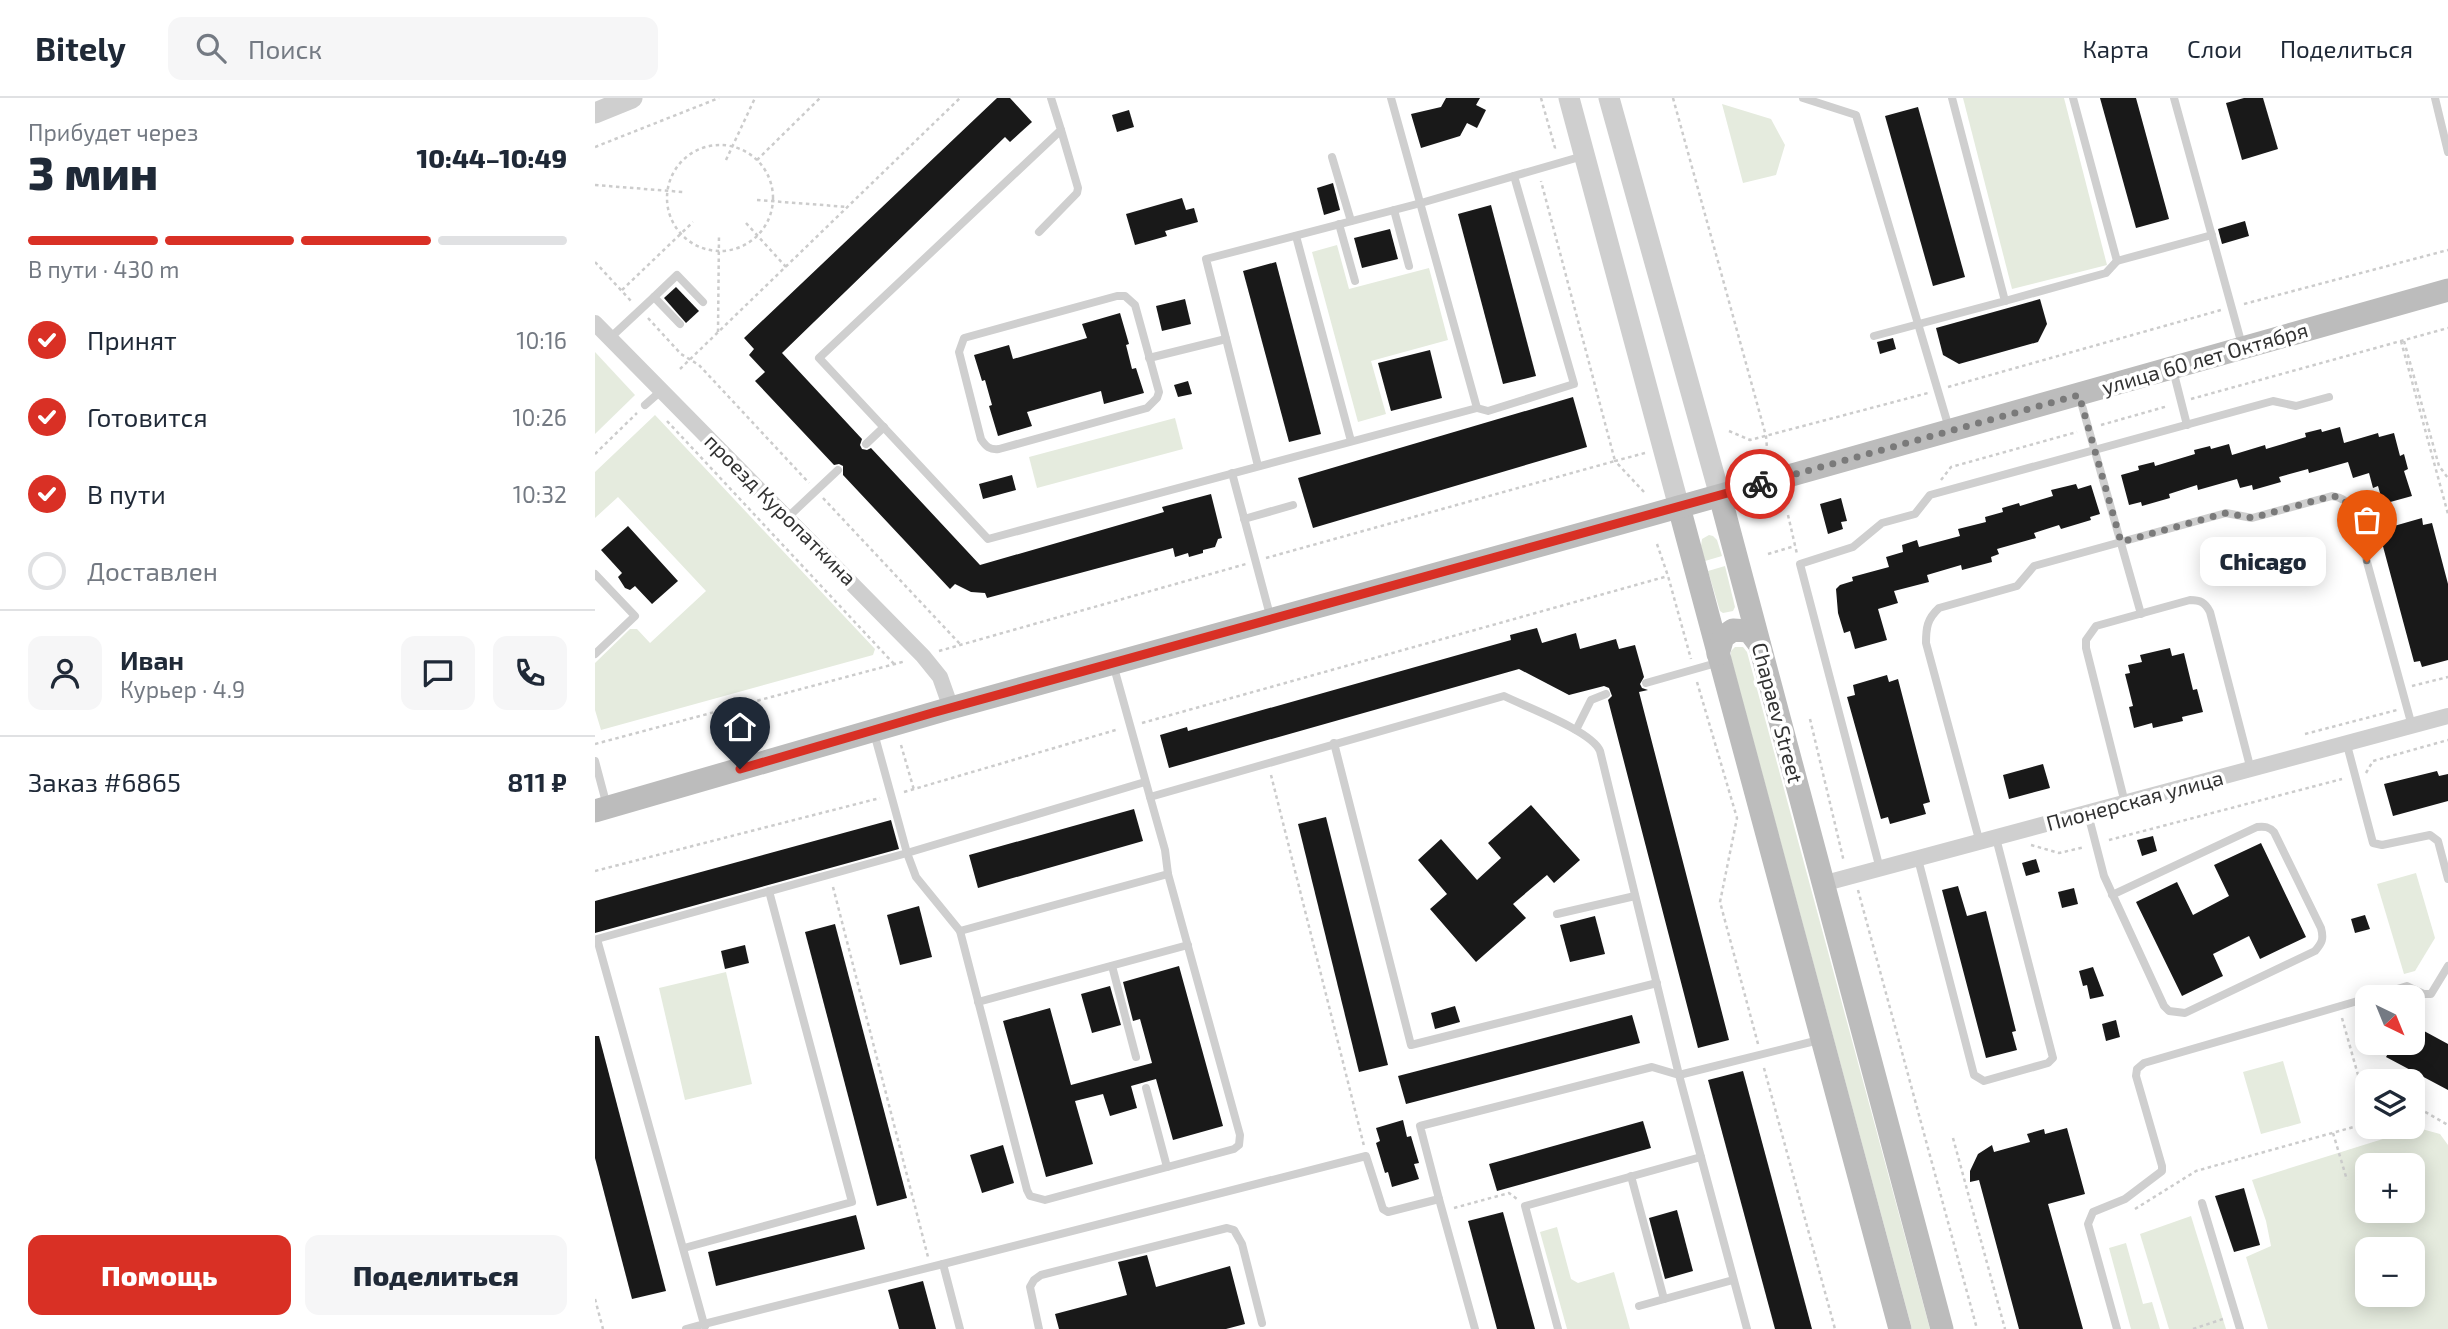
<!DOCTYPE html>
<html lang="ru">
<head>
<meta charset="utf-8">
<style>
	:root { --surface:#fff; --page:#f6f6f7; --text:#1f2937; --muted:#747a83; --line:#e0e1e3; --accent:#d93025 }
	body { margin:0; font-family:"Exo 2",sans-serif; background:var(--page); color:var(--text); height:100vh; display:flex; flex-direction:column; font-size:26px; white-space:nowrap }
	* { box-sizing:border-box; margin:0 }
	p { font-size:23px; color:var(--muted) }
	.icon { flex:none; width:38px; height:38px; fill:none; stroke:currentColor; stroke-width:2; stroke-linecap:round; stroke-linejoin:round }
	.map { position:relative; flex:1; overflow:hidden }
	.side { display:flex; flex-direction:column; background:var(--surface); width:595px }
	.side>* { flex:none }
	.needle { width:46px; rotate:137deg }
	.fabs { position:absolute; left:1760px; top:887px; display:grid; gap:14px }
	.fabs a { display:grid; place-items:center; width:70px; height:70px; border-radius:14px; background:var(--surface); box-shadow:0 4px 18px #0003; font-size:35px }
	.pin { position:absolute; display:grid; place-items:center; width:60px; height:60px; color:#fff; margin:-72px -30px; border-radius:50% 50% 50% 0; rotate:-45deg; box-shadow:0 0 7px #0007 }
	.pin .icon { rotate:45deg }
	.courier { position:absolute; display:grid; place-items:center; width:70px; height:70px; margin:-35px; border:5px solid #d93025; border-radius:50%; background:#fff; color:#222; box-shadow:0 2px 9px #0007 }
	.bubble { position:absolute; height:49px; border-radius:14px; background:var(--surface); box-shadow:0 4px 18px #0003; font-size:23px; font-weight:800; line-height:49px; text-align:center }
	.headline em { font-style:normal; font-weight:800 }
	.headline div { display:flex; flex-direction:column-reverse }
	.headline { display:flex; align-items:center; justify-content:space-between; height:119px; padding:0 28px }
	h1 { font-size:46px; font-weight:800; line-height:52px }
	.bar { display:grid; grid-template-columns:repeat(4,1fr); gap:10px 7px; align-content:center; height:84px; padding:0 28px }
	.bar i { height:9px; border-radius:5px; background:var(--line) }
	.bar .on { background:var(--accent) }
	.bar p { grid-column:span 4 }
	.line { display:flex; align-items:center; gap:18px; padding:0 28px; border-top:2px solid var(--line) }
	.line div { flex:1 }
	.round { display:grid; place-items:center; flex:none; width:74px; height:74px; border-radius:14px; background:var(--page) }
	ol { padding:0 28px; list-style:none }
	li { display:flex; align-items:center; gap:21px; height:77px }
	li p { margin-inline-start:auto }
	li .icon { padding:7px; border-radius:50%; background:var(--accent); color:#fff; stroke-width:4 }
	li:last-child { color:var(--muted) }
	li i { width:38px; height:38px; border:4px solid var(--line); border-radius:50% }
	.button { display:flex; gap:14px; margin-top:auto; padding:14px 28px }
	.button a { flex:1; height:80px; border-radius:14px; background:var(--accent); color:#fff; font-size:28px; font-weight:800; line-height:80px; text-align:center }
	.button a+a { background:var(--page); color:var(--text) }
	header { display:flex; align-items:center; gap:42px; box-sizing:border-box; height:98px; padding:0 35px; background:var(--surface); border-bottom:2px solid var(--line) }
	header strong { font-size:33px }
	nav { display:flex; gap:38px; margin-inline-start:auto; font-size:24px }
	.search { width:490px; height:63px; background:var(--page); display:flex; align-items:center; gap:18px; box-sizing:border-box; padding:0 24px; border-radius:14px; color:var(--muted); font-size:26px }
	main { display:flex; flex:1; min-height:0 }
	.map>svg:first-child { display:block }
	.green { fill:#e5ebde; fill-rule:evenodd }
	.building { fill:#191919 }
	.lines { fill:none; stroke-linecap:round; stroke-linejoin:round }
	.path { stroke:#ccc; stroke-width:2.5; stroke-dasharray:3.5 3.5; stroke-linecap:butt }
	.service { stroke:#cfcfcf; stroke-width:8 }
	.minor { stroke:#cfcfcf; stroke-width:16 }
	.tertiary { stroke:#cfcfcf; stroke-width:21 }
	.secondary { stroke:#bcbcbc; stroke-width:23 }
	.done { stroke:#7a7a7a; stroke-width:7; stroke-dasharray:0 12.6 }
	.route { stroke:#d93025; stroke-width:9 }
	.labels { text-anchor:middle; stroke-width:7; stroke-linejoin:round; paint-order:stroke }
	.street-label { font-size:21px; fill:#323232; stroke:#fff }
</style>
</head>
<body>
<header>
<strong>Bitely</strong>
<div class="search"><svg class="icon" aria-label="search" viewBox="0 0 24 24"><circle cx="10" cy="10" r="6"/><path d="M15 15l6 6"/></svg>Поиск</div>
<nav><a>Карта</a><a>Слои</a><a>Поделиться</a></nav>
</header>
<main>
<section class="side">
<div class="headline"><div><h1>3 мин</h1><p>Прибудет через</p></div><em>10:44–10:49</em></div>
<div class="bar"><i class="on"></i><i class="on"></i><i class="on"></i><i></i><p>В пути · 430 m</p></div>
<ol>
<li><svg class="icon" aria-label="check" viewBox="0 0 24 24"><path d="M5 12l5 5 9-10"/></svg>Принят<p>10:16</p></li>
<li><svg class="icon" aria-label="check" viewBox="0 0 24 24"><path d="M5 12l5 5 9-10"/></svg>Готовится<p>10:26</p></li>
<li><svg class="icon" aria-label="check" viewBox="0 0 24 24"><path d="M5 12l5 5 9-10"/></svg>В пути<p>10:32</p></li>
<li><i></i>Доставлен</li>
</ol>
<div class="line" style="height:126px"><a class="round"><svg class="icon" aria-label="person" viewBox="0 0 24 24"><circle cx="12" cy="8" r="4"/><path d="M4 21q1-7 8-7t8 7"/></svg></a><div><b>Иван</b><p>Курьер · 4.9</p></div><a class="round"><svg class="icon" aria-label="chat" viewBox="0 0 24 24"><path d="M4 5h16v11H9l-5 4z"/></svg></a><a class="round"><svg class="icon" aria-label="phone" viewBox="0 0 24 24"><path d="M5 4h4l2 5-3 2q2 4 5 5l2-3 5 2v4C11 20 4 13 5 4z"/></svg></a></div>
<div class="line" style="height:91px"><div>Заказ #6865</div><b>811 ₽</b></div>
<div class="button"><a>Помощь</a><a>Поделиться</a></div>
</section>
<div class="map">
<svg width="1853" height="1231" viewBox="0 0 1853 1231">
	<rect width="100%" height="100%" fill="#fff"/>
	<g class="green">
		<path d="M1368,0H1469L1512,167L1417,191Z"/>
		<path d="M1127,6L1176,21L1190,47L1181,77L1148,85Z"/>
		<path d="M742,147L754,191L834,170L853,242L776,263L791,316L763,324L717,154Z"/>
		<path d="M0,254L40,297L0,336Z"/>
		<path d="M60,317L280,551L278,557L6,632L0,612V565L35,531H42L55,545L111,493L23,399L0,420V374Z"/>
		<path d="M580,320L588,351L442,390L434,359Z"/>
		<path d="M1114,437L1118,438L1122,442L1127,458L1110,463L1106,448L1107,441Z"/>
		<path d="M1130,468L1140,509L1138,513L1128,515L1125,513L1113,473Z"/>
		<path d="M1140,549H1148L1152,554L1335,1231H1317L1136,560V553Z"/>
		<path d="M1821,775L1840,840L1820,873L1809,876L1782,786Z"/>
		<path d="M131,874L157,986L90,1002L64,890Z"/>
		<path d="M1688,963L1706,1025L1666,1036L1648,974Z"/>
		<path d="M1823,1030L1845,1036L1853,1047V1231H1673L1651,1159L1676,1148L1671,1123L1657,1082ZM1773,1068H1818V1113H1773ZM1773,1152H1818V1197H1773Z"/>
		<path d="M1596,1118L1631,1231H1574L1545,1136Z"/>
		<path d="M962,1129L976,1181L983,1185L1019,1174L1035,1231H972L945,1134Z"/>
		<path d="M1531,1145L1548,1206L1557,1204L1565,1231H1536L1514,1150Z"/>
	</g>
	<g class="building">
		<path d="M402,0H415L437,24L415,44L410,39L187,255L267,341L265,347L267,351L272,352L276,350L385,467L569,414L567,409L616,396L627,440L623,441L620,449L608,452V455L594,459L593,455L580,459L578,450L392,500L390,495L376,494L360,486L355,491L248,377V368L244,366L239,367L160,283L170,274L154,257L159,251L149,240Z"/>
		<path d="M851,0H885L881,7L891,12L882,30L872,25L865,38L826,50L816,16L846,9Z"/>
		<path d="M1505,0H1541L1574,121L1541,130Z"/>
		<path d="M1649,0H1668L1683,51L1647,62L1631,5Z"/>
		<path d="M1323,9L1370,179L1338,188L1290,18Z"/>
		<path d="M534,12L539,29L522,34L517,17Z"/>
		<path d="M738,85L745,112L729,117L722,90Z"/>
		<path d="M587,100L591,112L599,110L603,124L570,133L572,138L540,147L531,116Z"/>
		<path d="M896,107L941,278L908,286L863,116Z"/>
		<path d="M1650,123L1654,138L1627,146L1623,131Z"/>
		<path d="M795,131L803,161L767,170L759,140Z"/>
		<path d="M681,164L726,336L694,344L648,173Z"/>
		<path d="M81,189L104,213L91,225L69,200Z"/>
		<path d="M590,201L596,226L567,233L561,208Z"/>
		<path d="M1445,201L1452,226L1443,244L1364,266L1348,257L1341,230Z"/>
		<path d="M525,215L534,246L531,247L537,271L541,270L549,295L509,306L506,293L432,314L437,328L403,338L394,308L397,307L390,282L387,283L379,257L414,247L418,261L492,240L487,226Z"/>
		<path d="M1298,240L1301,251L1285,256L1282,244Z"/>
		<path d="M835,252L847,300L796,313L783,265Z"/>
		<path d="M593,283L597,296L583,299L579,287Z"/>
		<path d="M978,299L992,349L718,430L703,380Z"/>
		<path d="M1745,329L1749,345L1783,335L1784,339L1799,335L1805,358L1809,356L1813,371L1809,373L1817,398L1788,406L1783,388L1778,390L1774,375L1758,380L1753,364L1714,375L1713,371L1684,379L1686,384L1658,392L1657,387L1645,390L1642,381L1603,392L1602,387L1574,396L1575,400L1547,408L1546,404L1534,407L1526,377L1544,372L1543,368L1559,364L1560,368L1600,356L1599,352L1615,348L1616,351L1634,346L1637,357L1670,347L1671,351L1711,339L1710,335L1726,331L1727,334Z"/>
		<path d="M417,377L421,392L388,401L384,386Z"/>
		<path d="M1481,386L1483,391L1496,387L1505,416L1495,419L1496,422L1466,431L1464,427L1439,435L1441,440L1402,451L1404,456L1396,459L1397,464L1367,472L1366,467L1332,477L1334,484L1299,493L1303,505L1283,511L1292,542L1260,551L1255,533L1249,535L1243,515L1241,491L1245,487L1258,483L1257,479L1294,469L1291,459L1308,454L1307,447L1322,442L1324,449L1365,438L1363,431L1391,424L1390,419L1408,414L1407,410L1424,405L1425,408L1458,398L1456,392Z"/>
		<path d="M1246,400L1252,423L1246,424L1248,431L1233,436L1225,406Z"/>
		<path d="M1827,420L1828,427L1837,425L1853,486V562L1827,569L1825,563L1819,564L1786,441L1794,439L1792,430Z"/>
		<path d="M33,428L83,483L57,506L40,488L35,492L30,490L23,479L27,475L6,452Z"/>
		<path d="M942,530L947,545L981,535L985,551L1021,541L1024,551L1040,547L1049,579L1045,586L1047,590L1053,592L1044,594L1134,942L1103,950L1013,602L1017,598L1014,590L1009,588L974,597L924,571L574,670L565,637L592,629L593,633L916,542L915,537Z"/>
		<path d="M1575,550L1577,558L1589,555L1598,592L1602,591L1608,614L1587,619L1588,623L1558,630L1557,625L1539,630L1534,609L1538,608L1530,576L1535,575L1533,567L1547,564L1545,557Z"/>
		<path d="M1292,577L1294,584L1303,581L1335,704L1328,706L1331,716L1295,726L1293,719L1286,721L1252,599L1260,597L1258,587Z"/>
		<path d="M1448,666L1455,690L1414,701L1408,677Z"/>
		<path d="M1842,673L1844,678L1853,676V703L1798,718L1789,686Z"/>
		<path d="M936,707L985,762L959,785L952,777L918,806L931,820L881,864L835,811L852,796L823,762L846,741L882,782L906,760L893,745Z"/>
		<path d="M539,711L548,743L383,790L374,757Z"/>
		<path d="M731,719L793,967L764,974L703,726Z"/>
		<path d="M296,722L304,751L0,835V803Z"/>
		<path d="M1558,738L1562,753L1547,758L1542,742Z"/>
		<path d="M1666,745L1711,839L1665,861L1654,838L1618,856L1628,878L1587,898L1541,804L1582,784L1598,817L1634,798L1619,767Z"/>
		<path d="M1441,761L1445,774L1431,778L1427,765Z"/>
		<path d="M1363,788L1372,818L1391,813L1421,933L1417,934L1422,952L1391,960L1347,792Z"/>
		<path d="M1479,790L1483,806L1467,810L1463,794Z"/>
		<path d="M324,808L337,859L305,867L292,817Z"/>
		<path d="M1770,817L1775,831L1760,835L1756,821Z"/>
		<path d="M1000,818L1010,856L975,864L965,827Z"/>
		<path d="M240,826L312,1100L282,1108L210,834Z"/>
		<path d="M150,847L154,865L130,871L126,853Z"/>
		<path d="M584,868L628,1028L578,1042L561,981L536,988L542,1010L515,1018L508,996L480,1003L498,1066L451,1079L408,923L455,910L476,987L557,965L545,921L538,923L528,884Z"/>
		<path d="M1498,869L1509,898L1495,901L1492,887L1488,888L1484,873Z"/>
		<path d="M515,888L526,927L497,935L486,896Z"/>
		<path d="M860,908L865,924L840,931L836,915Z"/>
		<path d="M1037,917L1045,945L811,1006L803,978Z"/>
		<path d="M1521,922L1525,939L1511,943L1507,926Z"/>
		<path d="M1818,927L1853,946V992L1791,959L1799,945H1818Z"/>
		<path d="M0,938H4L71,1193L37,1201L0,1060Z"/>
		<path d="M1148,973L1217,1231H1180L1113,982Z"/>
		<path d="M808,1022L812,1039L816,1038L824,1065L819,1066L824,1081L797,1089L793,1074L790,1075L781,1045L785,1043L781,1030Z"/>
		<path d="M1048,1023L1056,1050L902,1093L894,1066Z"/>
		<path d="M1472,1030L1490,1096L1453,1106L1488,1231H1424L1384,1082L1375,1084V1073L1383,1056L1397,1047L1399,1054L1435,1044L1432,1036L1449,1031L1450,1036Z"/>
		<path d="M408,1047L419,1085L387,1095L375,1057Z"/>
		<path d="M1649,1090L1665,1147L1639,1154L1620,1098Z"/>
		<path d="M1082,1112L1098,1173L1070,1181L1054,1120Z"/>
		<path d="M908,1114L940,1231H902L873,1123Z"/>
		<path d="M261,1117L270,1151L121,1188L113,1154Z"/>
		<path d="M552,1157L561,1189L635,1168L650,1226L631,1231H464L460,1216L532,1197L523,1164Z"/>
		<path d="M328,1183L341,1231H304L293,1192Z"/>
	</g>
	<g class="lines">
		<g class="path">
			<path d="M946,0L960,50L959,54"/>
			<path d="M1078,0L1171,338L1172,350"/>
			<circle cx="125" cy="100" r="53"/>
			<path d="M0,49L124,0"/>
			<path d="M131,62L160,0"/>
			<path d="M162,62L225,0"/>
			<path d="M0,87L88,94"/>
			<path d="M162,102L253,109"/>
			<path d="M151,125L191,169"/>
			<path d="M0,164L36,203"/>
			<path d="M27,192L98,124"/>
			<path d="M1649,206L1853,152"/>
			<path d="M53,220L86,256L104,267L214,385"/>
			<path d="M123,234L124,136"/>
			<path d="M1806,243L1853,416"/>
			<path d="M1809,243L1844,368L1853,380"/>
			<path d="M85,271L365,0"/>
			<path d="M1353,289L1626,212"/>
			<path d="M1596,301L1853,230"/>
			<path d="M72,323L299,566"/>
			<path d="M1506,327L1573,308"/>
			<path d="M1134,333L1155,342L1333,295"/>
			<path d="M0,356L42,315"/>
			<path d="M1346,382L1356,369L1482,334"/>
			<path d="M1049,394L1020,363L1050,355"/>
			<path d="M228,400L365,546"/>
			<path d="M1193,417L1202,456"/>
			<path d="M1062,446L1073,478L1096,561"/>
			<path d="M1173,456L1200,448"/>
			<path d="M671,460L1020,363L946,83"/>
			<path d="M344,553L651,466"/>
			<path d="M1102,584L1142,720L1125,804L1163,946"/>
			<path d="M1817,588L1853,579"/>
			<path d="M1215,621L1249,764"/>
			<path d="M547,625L1073,478"/>
			<path d="M1710,636L1802,612"/>
			<path d="M0,646L311,563"/>
			<path d="M306,647L319,692"/>
			<path d="M1771,675L1778,663L1853,642"/>
			<path d="M676,677L769,1048"/>
			<path d="M309,694L524,631"/>
			<path d="M1514,742L1747,681"/>
			<path d="M1436,747L1464,755L1490,749"/>
			<path d="M0,773L285,700"/>
			<path d="M238,789L333,1159"/>
			<path d="M1263,792L1382,1231"/>
			<path d="M1747,920L1763,977L1776,984"/>
			<path d="M1169,970L1240,1231"/>
			<path d="M1818,1007L1853,1027"/>
			<path d="M1738,1035L1752,1082"/>
			<path d="M1358,1040L1410,1231"/>
			<path d="M859,1110L914,1095L922,1101"/>
			<path d="M1540,1111L1601,1073L1773,1025"/>
			<path d="M0,1201L8,1231"/>
			<path d="M1598,1231L1628,1221"/>
		</g>
		<g class="service">
			<path d="M456,0L466,32L224,260L393,441L882,310L796,0"/>
			<path d="M1208,0L1261,17L1354,330"/>
			<path d="M1478,0L1522,163"/>
			<path d="M1579,0L1647,247"/>
			<path d="M1840,0L1853,54"/>
			<path d="M737,59L756,123"/>
			<path d="M799,112L814,168"/>
			<path d="M744,126L760,183"/>
			<path d="M444,134L482,95L483,90L466,32"/>
			<path d="M701,138L756,343"/>
			<path d="M522,198H530L540,207L564,294L562,300L552,310L404,351C395,352 391,349 386,341L364,254L369,240Z"/>
			<path d="M59,199L82,177L108,204"/>
			<path d="M1410,203L1511,175L1522,163L1617,137"/>
			<path d="M1279,238L1410,203L1357,0"/>
			<path d="M15,240L59,199L85,226"/>
			<path d="M554,260L631,241"/>
			<path d="M1578,272L1592,327"/>
			<path d="M1484,297L1546,516"/>
			<path d="M50,307L67,292"/>
			<path d="M882,310L893,313L979,286L919,78"/>
			<path d="M271,346L289,329"/>
			<path d="M663,368L611,161L826,105L988,58"/>
			<path d="M637,375L676,521"/>
			<path d="M193,419L243,372"/>
			<path d="M649,421L698,407"/>
			<path d="M0,476L40,518L0,556"/>
			<path d="M518,566L555,699L909,598C931,609 997,633 1005,653L1084,977L1224,942"/>
			<path d="M1051,585L1125,564"/>
			<path d="M981,632L996,602L1011,596"/>
			<path d="M739,645L816,947L1062,885"/>
			<path d="M1752,647L1778,745L1787,747L1835,737L1843,743L1853,781"/>
			<path d="M0,663L12,708"/>
			<path d="M550,684L312,755L321,779L365,833L573,776L570,752L555,699"/>
			<path d="M1530,705L1491,550V542L1501,528L1595,502C1605,502 1610,504 1615,514L1656,672"/>
			<path d="M1493,716L1509,778L1569,908L1574,913L1590,915L1720,853C1727,845 1729,841 1726,830L1679,734C1674,729 1670,728 1662,729L1517,797"/>
			<path d="M1385,745L1331,545C1331,530 1332,521 1344,510L1422,488L1439,468L1631,415L1657,420L1737,398C1748,400 1752,403 1758,413L1817,628"/>
			<path d="M1323,761L1379,977L1389,983L1453,965L1458,960L1401,740"/>
			<path d="M1285,771L1205,466L1258,449L1287,425L1320,416L1335,397L1678,303L1701,308L1734,299"/>
			<path d="M962,816L1040,798"/>
			<path d="M365,833L432,1092L435,1098L450,1102L639,1051L644,1047L645,1037L573,776"/>
			<path d="M517,868L541,959"/>
			<path d="M1773,900L1812,888L1829,896H1836L1853,868"/>
			<path d="M383,904L593,847"/>
			<path d="M551,990L572,1069"/>
			<path d="M1036,1078L1069,1201"/>
			<path d="M844,1101L825,1028L1057,969L1084,977L1152,1231"/>
			<path d="M1607,1105L1645,1231"/>
			<path d="M89,1150L257,1104L174,793"/>
			<path d="M348,1166L771,1058L788,1111L793,1114L844,1101L880,1231"/>
			<path d="M1044,1208L1138,1182"/>
			<path d="M110,1228L109,1226L348,1166L365,1231"/>
			<path d="M91,1231L109,1226L2,841L312,755L279,635"/>
			<path d="M444,1231L435,1189L439,1182L446,1177L632,1130L639,1132L647,1146L667,1225"/>
			<path d="M963,1231L930,1108L1106,1059"/>
			<path d="M1522,1231L1493,1126L1498,1114L1530,1101L1567,1073V1068L1541,978L1542,971L1549,965L1773,900"/>
		</g>
		<g class="minor">
			<path d="M0,225L328,558L345,579L356,610"/>
			<path d="M1227,786L1853,618"/>
		</g>
		<g class="tertiary">
			<path d="M974,0L1084,409"/>
			<path d="M1014,0L1125,398"/>
			<path d="M0,15L37,0"/>
		</g>
		<g class="secondary">
			<path d="M1125,398L1347,1231"/>
			<path d="M1084,409L1305,1231"/>
			<path d="M1123,556L1128,539L1138,532L1154,533L1164,546"/>
			<path d="M0,713L356,610L1055,417L1853,192"/>
		</g>
	</g>
	<g class="lines">
		<path class="done" d="M1165,386L1484,297L1526,444L1631,415L1657,420L1737,398L1747,400L1758,413L1772,464"/>
		<path class="route" d="M145,671L337,615L1165,386"/>
	</g>
	<g class="labels">
		<g class="street-label">
			<text transform="translate(1610 261) rotate(-16)" y="7">улица 60 лет Октября</text>
			<text transform="translate(185 412) rotate(45)" y="7">проезд Куропаткина</text>
			<text transform="translate(1182 615) rotate(75)" y="7">Chapaev Street</text>
			<text transform="translate(1540 703) rotate(-15)" y="7">Пионерская улица</text>
		</g>
	</g>
</svg>
<div class="fabs">
<a><svg class="needle" viewBox="-14 -14 28 28"><path d="M0-13l5 13h-10z" fill="#e53935"/><path d="M0 13l5-13h-10z" fill="#747a83"/></svg></a>
<a><svg class="icon" aria-label="layers" viewBox="0 0 24 24"><path d="M12 4l9 5-9 5-9-5zM3 14l9 5 9-5"/></svg></a>
<a>+</a>
<a>−</a>
</div>
<div class="pin" style="left:1772px;top:464px;background:#ea580c"><svg class="icon" aria-label="bag" viewBox="0 0 24 24"><path d="M5 8h14l-1 12H6zM9 8a3 3 0 0 1 6 0"/></svg></div>
<div class="pin" style="left:145px;top:671px;background:#1f2937"><svg class="icon" aria-label="home" viewBox="0 0 24 24"><path d="M3 11l9-7 9 7M6 9v11h12V9"/></svg></div>
<div class="courier" style="left:1165px;top:386px"><svg class="icon" aria-label="bike" viewBox="0 0 24 24"><circle cx="6" cy="16" r="4"/><circle cx="18" cy="16" r="4"/><path d="M6 16l4-8h5l3 8M10 8l3 8H6M13 5h3"/></svg></div>
<div class="bubble" style="left:1605px;top:439px;width:126px">Chicago</div>
</div>
</main>
</body>
</html>
